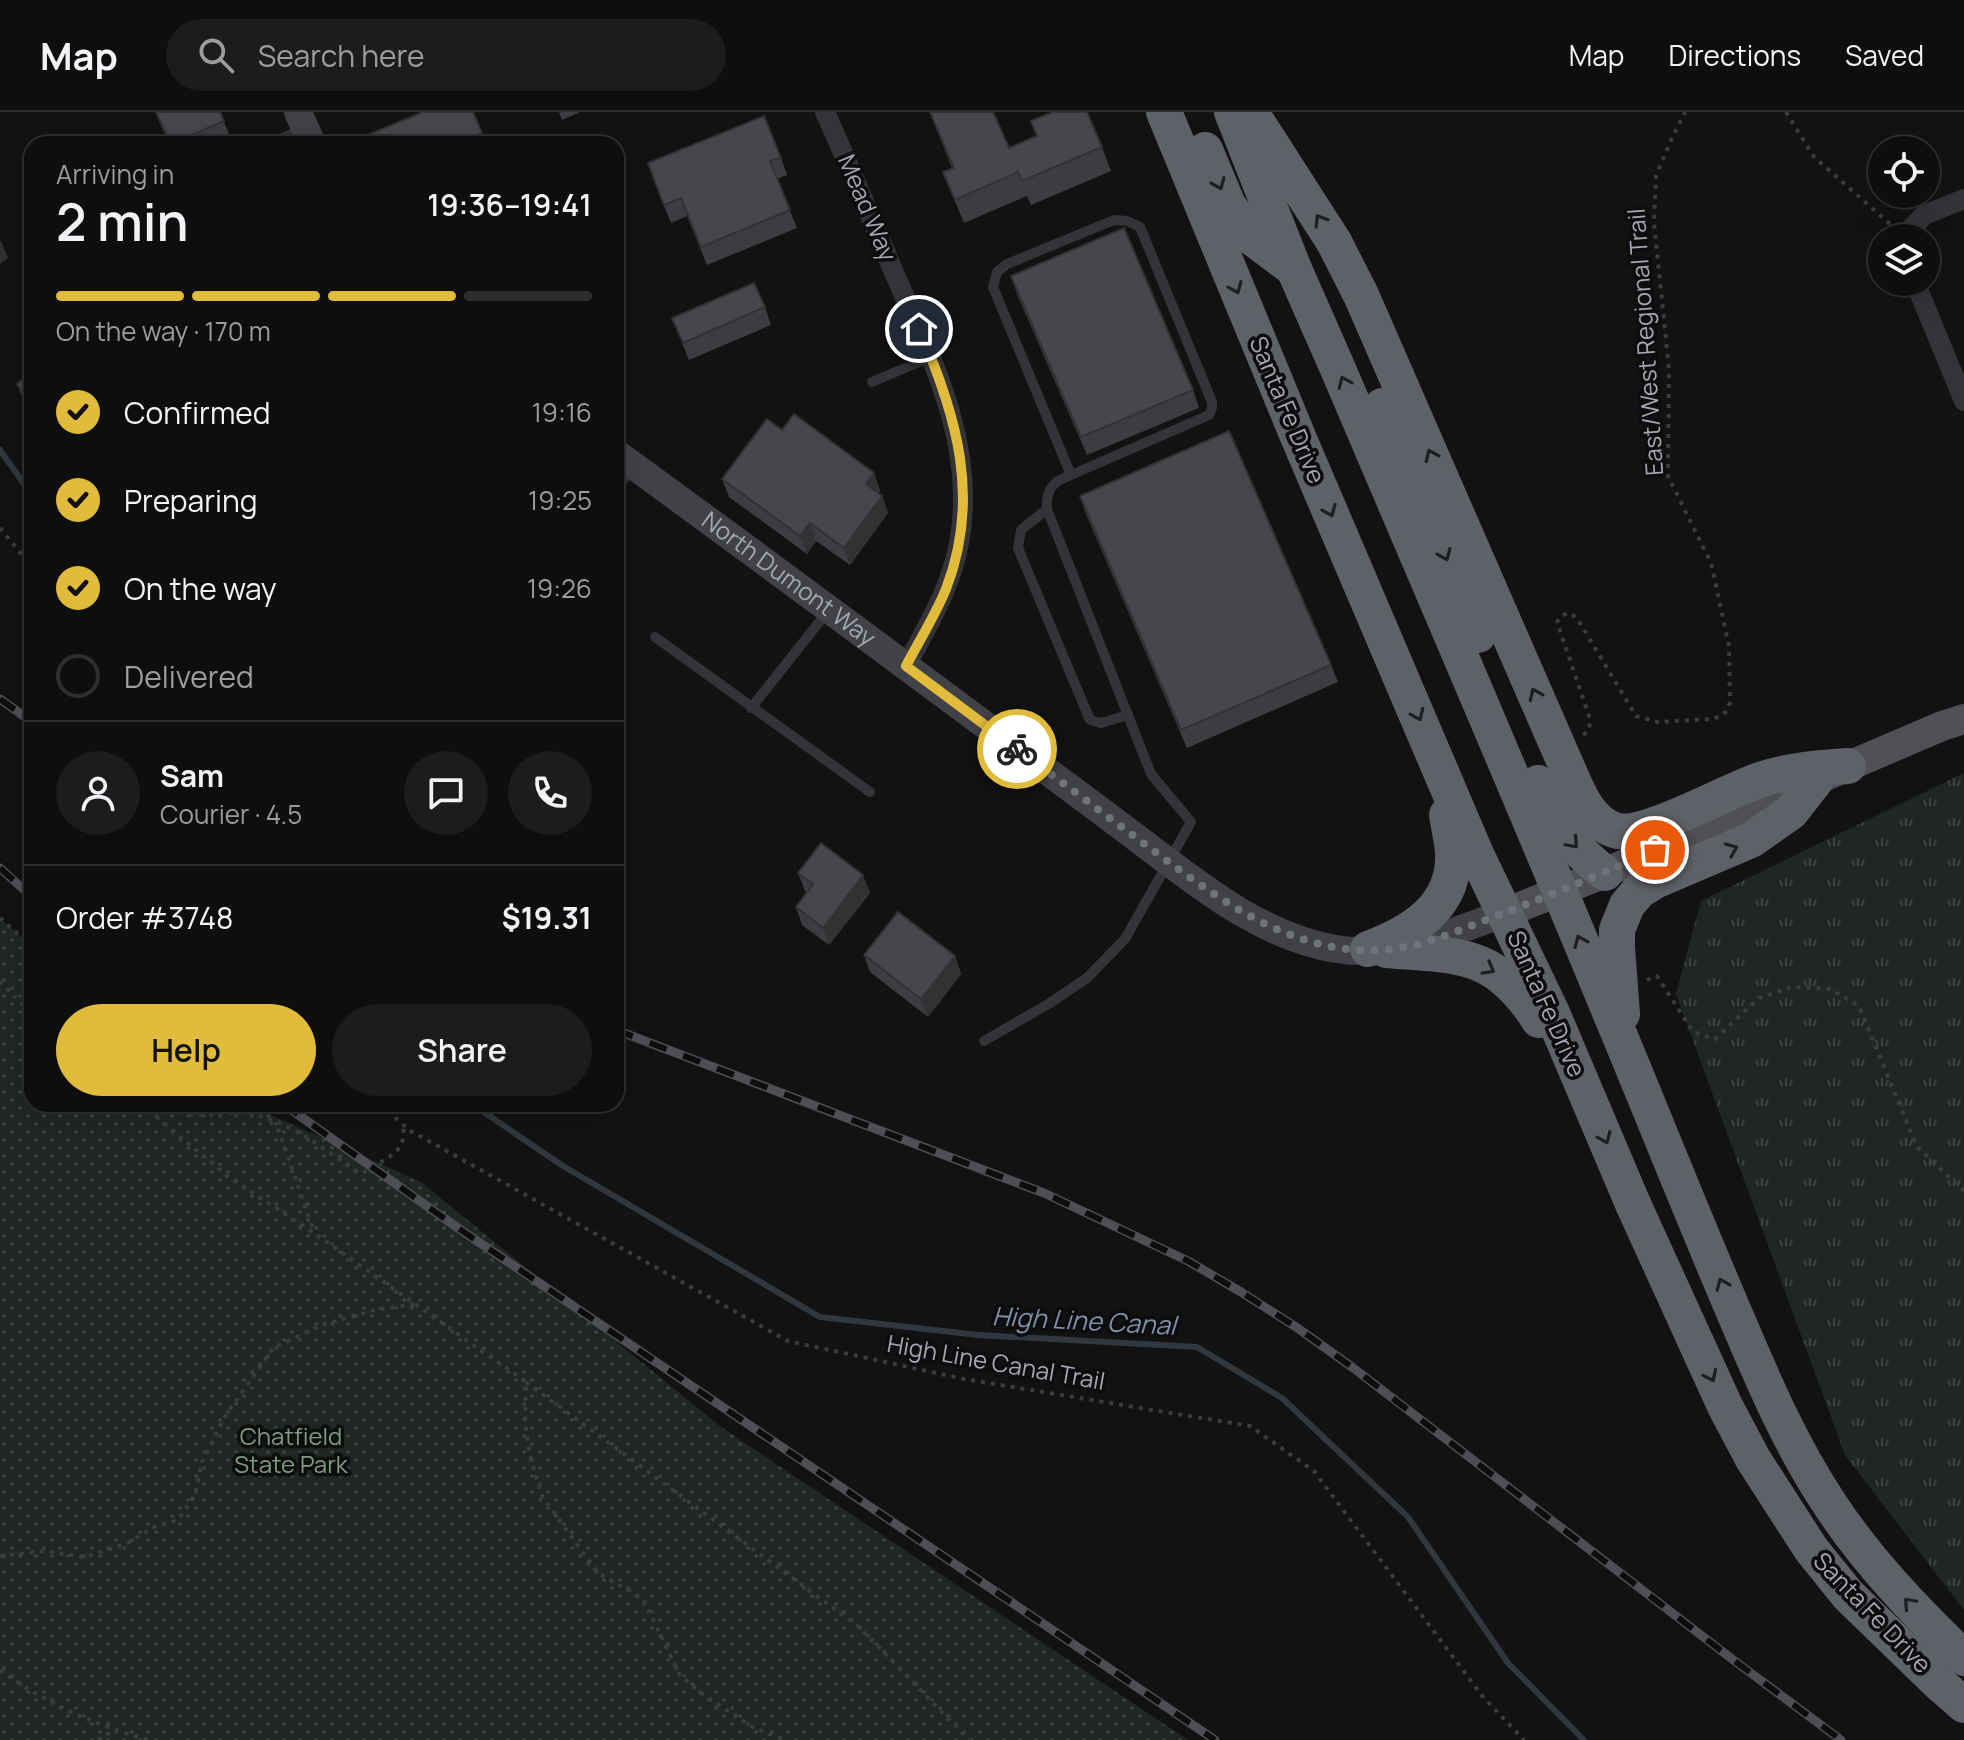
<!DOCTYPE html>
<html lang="en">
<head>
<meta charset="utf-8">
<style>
	:root { --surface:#0e0e0e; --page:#1c1c1c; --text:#f1f3f6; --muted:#9b9c9e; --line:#2e2e2e; --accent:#e1bc3c }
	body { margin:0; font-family:Manrope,sans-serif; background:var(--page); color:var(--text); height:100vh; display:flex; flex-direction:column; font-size:30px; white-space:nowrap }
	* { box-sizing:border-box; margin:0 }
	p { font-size:26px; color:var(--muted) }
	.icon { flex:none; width:44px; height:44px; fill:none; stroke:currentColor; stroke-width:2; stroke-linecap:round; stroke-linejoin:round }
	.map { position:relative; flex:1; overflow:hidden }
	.sheet { position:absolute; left:24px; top:24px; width:600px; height:976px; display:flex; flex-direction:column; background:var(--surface); border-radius:24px; box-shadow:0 8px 32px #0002,0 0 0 2px var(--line) }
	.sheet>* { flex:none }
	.tools { position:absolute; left:1868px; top:24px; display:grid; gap:16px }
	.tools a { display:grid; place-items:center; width:72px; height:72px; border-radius:50%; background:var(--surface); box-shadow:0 8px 32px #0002,0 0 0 2px var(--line); font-size:40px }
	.pin { position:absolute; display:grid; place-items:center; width:68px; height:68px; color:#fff; margin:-34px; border:4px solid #fff; border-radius:50%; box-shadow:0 2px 8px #0007 }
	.courier { position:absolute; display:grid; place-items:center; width:80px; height:80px; margin:-40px; border:6px solid #e1bc3c; border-radius:50%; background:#fff; color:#222; box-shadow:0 2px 10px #0007 }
	.summary em { font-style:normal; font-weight:600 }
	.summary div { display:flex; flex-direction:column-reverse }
	.summary { display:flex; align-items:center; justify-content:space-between; height:136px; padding:0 32px }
	h1 { font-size:52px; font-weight:600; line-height:60px }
	.bar { display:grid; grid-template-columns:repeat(4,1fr); gap:12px 8px; align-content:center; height:96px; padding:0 32px }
	.bar i { height:10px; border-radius:6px; background:var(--line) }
	.bar .selected { background:var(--accent) }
	.bar p { grid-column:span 4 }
	.line { display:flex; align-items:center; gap:20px; padding:0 32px; border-top:2px solid var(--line) }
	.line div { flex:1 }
	.round { display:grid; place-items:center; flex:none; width:84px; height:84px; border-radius:42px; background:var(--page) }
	ol { padding:0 32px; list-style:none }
	li { display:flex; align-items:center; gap:24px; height:88px }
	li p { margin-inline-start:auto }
	li .icon { padding:8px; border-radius:50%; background:var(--accent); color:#111; stroke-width:4 }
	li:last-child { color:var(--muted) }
	li i { width:44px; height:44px; border:4px solid var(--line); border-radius:50% }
	.button { display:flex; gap:16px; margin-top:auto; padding:16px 32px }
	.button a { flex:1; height:92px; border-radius:48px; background:var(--accent); color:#111; font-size:32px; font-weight:600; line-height:92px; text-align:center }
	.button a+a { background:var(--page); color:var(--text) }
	header { display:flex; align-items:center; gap:48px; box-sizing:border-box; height:112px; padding:0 40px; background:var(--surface); border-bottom:2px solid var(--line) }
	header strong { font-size:38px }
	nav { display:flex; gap:44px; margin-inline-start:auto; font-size:28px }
	.search { width:560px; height:72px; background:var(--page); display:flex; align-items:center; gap:20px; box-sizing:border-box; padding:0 28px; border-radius:44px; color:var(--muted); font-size:30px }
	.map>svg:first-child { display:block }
	.grass { fill:url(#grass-tufts) }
	.park { fill:url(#park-dots) }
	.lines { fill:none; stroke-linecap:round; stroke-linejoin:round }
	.stream { stroke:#30373e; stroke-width:6 }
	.path { stroke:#3b3c40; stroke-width:4; stroke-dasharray:4 6; stroke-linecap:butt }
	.lane { stroke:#333338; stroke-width:10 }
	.street { stroke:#333338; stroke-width:20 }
	.secondary { stroke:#414247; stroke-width:28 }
	.primary { stroke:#4f5056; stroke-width:30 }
	.highway { stroke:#5f6168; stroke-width:36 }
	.rail-casing { stroke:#4e4f54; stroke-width:9 }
	.rail { stroke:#0d0d0e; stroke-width:6; stroke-dasharray:18; stroke-linecap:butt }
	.wall { fill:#3c3d40 }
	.shaded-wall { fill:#313234 }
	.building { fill:#46474b; stroke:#313234; stroke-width:2 }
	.oneway { stroke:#1d1e20 }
	.done { stroke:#71737a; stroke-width:8; stroke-dasharray:0 14.4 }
	.route { stroke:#e1bc3c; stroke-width:10 }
	.labels { text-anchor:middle; stroke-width:7; stroke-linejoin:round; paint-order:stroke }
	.street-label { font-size:24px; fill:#a4a7b2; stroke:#0d0d0e }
	.park-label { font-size:24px; fill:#7d9c82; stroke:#0d0d0e }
	.water-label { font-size:26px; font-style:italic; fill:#7e91ab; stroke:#0d0d0e }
</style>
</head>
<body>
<header>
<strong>Map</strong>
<div class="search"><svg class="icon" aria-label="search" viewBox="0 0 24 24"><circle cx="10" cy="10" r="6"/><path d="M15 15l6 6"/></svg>Search here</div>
<nav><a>Map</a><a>Directions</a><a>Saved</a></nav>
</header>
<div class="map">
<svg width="1964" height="1628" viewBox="0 0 1964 1628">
	<defs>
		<pattern id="grass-tufts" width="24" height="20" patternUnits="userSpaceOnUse" patternTransform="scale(2)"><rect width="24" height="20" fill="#202722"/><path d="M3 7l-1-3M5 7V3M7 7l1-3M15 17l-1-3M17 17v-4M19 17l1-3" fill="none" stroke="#3d4440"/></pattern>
		<pattern id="park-dots" width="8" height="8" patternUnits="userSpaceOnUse" patternTransform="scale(2)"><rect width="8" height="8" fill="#202722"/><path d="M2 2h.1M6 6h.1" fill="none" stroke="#3d4440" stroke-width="1.8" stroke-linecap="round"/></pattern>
	</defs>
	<rect width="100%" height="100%" fill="#121213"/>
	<path class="grass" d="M1964,661V1498L1845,1343L1676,882L1701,789Z"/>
	<path class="park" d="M0,806L32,835V992H247L421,1070L721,1315L1188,1628H0Z"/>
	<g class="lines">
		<g class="stream">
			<path d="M0,338L32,383"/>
			<path d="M472,992L563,1054L820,1205L978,1223L1197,1235L1282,1286L1408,1405L1508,1551L1584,1628"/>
		</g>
		<g class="path">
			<path d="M1786,0L1814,45L1890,112"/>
			<path d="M0,416L32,455"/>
			<path d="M1583,623C1589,619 1590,615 1590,607L1557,510L1561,504L1568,501L1573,503L1578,508L1636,604L1658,610L1712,607L1721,604L1727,599L1730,590L1729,534L1711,451L1668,364L1669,258L1654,110L1656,64L1671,28L1685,0"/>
			<path d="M0,806L32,835"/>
			<path d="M1647,868L1657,864L1693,920L1715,927L1759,886L1791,875L1830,877L1859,894L1917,1035L1964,1079"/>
			<path d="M0,869L32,903"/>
			<path d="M141,992L230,1066L314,1121L526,1270L525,1311L530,1344L542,1384L597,1460L643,1487L680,1563L705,1584L754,1616L785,1628"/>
			<path d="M161,992C172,996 185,1003 196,1003C215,1004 234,998 252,1002C290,1010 323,1036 354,1058L363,1061C381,1048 408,1042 403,1015"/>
			<path d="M380,992L409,1018L788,1229L964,1267L1250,1314L1314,1359L1483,1585L1524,1628"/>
			<path d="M270,1010L279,1019L314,1120"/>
			<path d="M526,1270L859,1515L969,1628"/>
			<path d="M0,1444L45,1439L85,1445L128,1431L154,1415L178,1408L195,1383L202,1350L224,1306L273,1236L322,1213L375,1198L415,1192"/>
			<path d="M0,1558C44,1591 96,1613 148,1628"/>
			<path d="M98,1628L114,1618"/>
		</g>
		<g class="lane">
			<path d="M267,32L302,18"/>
			<path d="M872,270L931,245"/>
			<path d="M616,378L631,357"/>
			<path d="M1047,397L1021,418L1018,436L1090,608L1101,611L1128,603"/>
			<path d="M655,525L870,680"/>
			<path d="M751,596L828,499"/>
			<path d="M984,929L1050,891L1087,866L1125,827L1191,710L1151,662L1047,397C1046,377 1052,370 1071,363L1209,303L1212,296V290L1140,115L1127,109L1114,108L1007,152L997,160L993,175L1071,363"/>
		</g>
		<g class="street">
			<path d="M825,0C849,54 872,108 895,163C933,248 977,336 959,431C951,476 927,515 906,554"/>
			<path d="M1904,126V124L1924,103L1964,87"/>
			<path d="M1915,170L1964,289"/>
		</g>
		<g class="secondary">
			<path d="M298,0L312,32"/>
			<path id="s1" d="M616,341C750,438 883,537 1016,636C1058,667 1100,698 1142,730C1199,773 1262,825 1336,837C1395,847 1451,820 1505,801"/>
		</g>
		<path class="primary" d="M1505,801L1605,761L1727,706L1942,614L1964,607"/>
		<g class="highway">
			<path d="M1164,0L1299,327L1476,742L1552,901L1633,1092L1725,1294L1753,1347L1811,1437L1848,1483L1941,1573L1964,1593"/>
			<path d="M1232,0L1294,157L1338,257C1430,473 1523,688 1612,905C1652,1001 1690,1097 1731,1193C1760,1261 1789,1332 1831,1394C1868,1450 1916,1500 1964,1546"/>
			<path d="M1247,0L1255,7L1334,130L1361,183L1566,653C1577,677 1588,712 1618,719C1647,725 1730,677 1763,667C1791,658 1819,656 1848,654"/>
			<path d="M1205,38L1228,93L1250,124L1294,157"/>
			<path d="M1382,294L1478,523"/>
			<path d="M1538,671C1553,707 1573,738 1605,761"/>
			<path d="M1368,837C1413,820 1456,794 1453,740C1452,728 1449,715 1447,703"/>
			<path d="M1386,838C1460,844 1495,839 1539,908"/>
			<path d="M1622,902L1617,836V818L1627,793L1639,779L1655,769L1751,728L1791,700L1816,668"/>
		</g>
		<defs>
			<g id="rail">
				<path d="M0,587L32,610"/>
				<path d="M0,756L32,785"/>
				<path d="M616,918L1044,1081L1188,1149L1241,1180L1296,1215L1352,1255L1736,1550L1841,1628"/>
				<path d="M283,992L455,1114L1215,1628"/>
			</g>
		</defs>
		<use href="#rail" class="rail-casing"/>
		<use href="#rail" class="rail"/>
	</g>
	<g class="wall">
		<path d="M155,0H220L231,27L219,32H169Z"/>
		<path d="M473,0L486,32H367Z"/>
		<path d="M559,0H580L562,8Z"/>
		<path d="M930,0L1009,36L1037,24L1031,9L1102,35L1111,59L1031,93L1027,84L964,111L943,60L952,56Z"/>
		<path d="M781,46L787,63L777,67L797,116L707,153L687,104L671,111L654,69Z"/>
		<path d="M1011,164L1193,278L1199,296L1087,343L1017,182Z"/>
		<path d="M765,195L771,213L689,248L672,206Z"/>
		<path d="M32,260V300L24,289L17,272Z"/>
		<path d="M782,318L874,361L880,379L878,381L882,384L888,401L850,453L816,429L807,442L729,385L722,367Z"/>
		<path d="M1080,384L1331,553L1338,570L1187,636L1086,402Z"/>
		<path d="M798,761L870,781L829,833L802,813L796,795L807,780L805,779Z"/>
		<path d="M864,843L955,844L961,862L928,905L870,860Z"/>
	</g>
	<g class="shaded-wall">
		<path d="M1,129L8,146L0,152V130Z"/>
		<path d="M874,361L880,379L872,390L866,372Z"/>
		<path d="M882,384L888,401L850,453L844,436Z"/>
		<path d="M810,411L816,429L807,442L800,424Z"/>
		<path d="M863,763L870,781L829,833L823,816Z"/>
		<path d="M955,844L961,862L928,905L921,887Z"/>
	</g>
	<g class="building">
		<path d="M156,0H220L224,9L171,32Z"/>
		<path d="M423,0H473L482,21L457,32H368L365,24Z"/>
		<path d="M930,0H993L1009,36L1037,24L1031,9L1053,0H1087L1102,35L1022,69L1018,60L955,88L943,60L954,56Z"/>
		<path d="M764,4L781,46L770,49L790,98L701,135L681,86L664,93L648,51Z"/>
		<path d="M1124,116L1193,278L1081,325L1011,164Z"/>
		<path d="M754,171L765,195L683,231L672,206Z"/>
		<path d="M32,260V291L17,272Z"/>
		<path d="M794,302L874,361L866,372L882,384L844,436L810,411L800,424L722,367L767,307L782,318Z"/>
		<path d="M1229,319L1331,553L1181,618L1080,384Z"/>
		<path d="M821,731L863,763L823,816L796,795L813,772L798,761Z"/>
		<path d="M898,800L955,844L921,887L864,843Z"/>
	</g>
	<defs><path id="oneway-chevron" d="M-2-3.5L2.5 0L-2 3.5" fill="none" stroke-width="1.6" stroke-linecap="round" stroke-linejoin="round" transform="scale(2)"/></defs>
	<g class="oneway">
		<use href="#oneway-chevron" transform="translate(1219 72) rotate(67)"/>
		<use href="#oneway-chevron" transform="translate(1320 108) rotate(-122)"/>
		<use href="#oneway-chevron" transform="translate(1236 176) rotate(67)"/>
		<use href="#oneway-chevron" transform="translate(1344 270) rotate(-113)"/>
		<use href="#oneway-chevron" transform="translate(1431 343) rotate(-114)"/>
		<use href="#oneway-chevron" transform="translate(1330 399) rotate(67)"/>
		<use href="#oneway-chevron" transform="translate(1445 443) rotate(67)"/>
		<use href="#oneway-chevron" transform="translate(1535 582) rotate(-114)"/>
		<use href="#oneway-chevron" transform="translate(1418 603) rotate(66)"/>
		<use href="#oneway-chevron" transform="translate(1573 731) rotate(48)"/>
		<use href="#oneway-chevron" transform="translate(1732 737) rotate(-23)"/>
		<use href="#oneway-chevron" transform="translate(1580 829) rotate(-113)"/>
		<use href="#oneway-chevron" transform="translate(1489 857) rotate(29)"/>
		<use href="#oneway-chevron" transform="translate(1605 1026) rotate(67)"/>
		<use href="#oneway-chevron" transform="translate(1722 1172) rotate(-113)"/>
		<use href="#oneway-chevron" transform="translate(1711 1264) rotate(65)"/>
		<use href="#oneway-chevron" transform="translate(1909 1491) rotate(-132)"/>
	</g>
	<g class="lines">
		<path class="done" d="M1017,637C1058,667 1099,698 1139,728C1211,781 1288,844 1382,838C1416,836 1450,822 1481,810C1540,787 1598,764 1655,738"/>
		<path class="route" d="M919,217C957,303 981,387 946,477C935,504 919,529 906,554L1017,637"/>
	</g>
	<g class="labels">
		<g class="street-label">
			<text transform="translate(867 96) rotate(67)" y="8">Mead Way</text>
			<text transform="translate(1646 230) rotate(-94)" y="8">East/West Regional Trail</text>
			<text transform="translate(1287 298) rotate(67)" y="8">Santa Fe Drive</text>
			<text dy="8" stroke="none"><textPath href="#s1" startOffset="214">North Dumont Way</textPath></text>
			<text transform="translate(1546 892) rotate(66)" y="8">Santa Fe Drive</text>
			<text transform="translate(996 1251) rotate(10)" y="8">High Line Canal Trail</text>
			<text transform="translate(1872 1501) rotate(46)" y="8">Santa Fe Drive</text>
		</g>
		<g class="park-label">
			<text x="291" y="1333">Chatfield<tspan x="291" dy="28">State Park</tspan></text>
		</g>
		<g class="water-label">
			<text transform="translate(1084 1209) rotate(3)" y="9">High Line Canal</text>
		</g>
	</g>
</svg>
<div class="tools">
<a><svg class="icon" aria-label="locate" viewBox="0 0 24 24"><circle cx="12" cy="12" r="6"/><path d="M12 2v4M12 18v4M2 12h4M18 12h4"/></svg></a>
<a><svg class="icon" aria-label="layers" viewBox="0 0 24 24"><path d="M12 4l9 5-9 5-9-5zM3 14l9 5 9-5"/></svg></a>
</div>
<div class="pin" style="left:1655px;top:738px;background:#ea580c"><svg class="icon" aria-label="bag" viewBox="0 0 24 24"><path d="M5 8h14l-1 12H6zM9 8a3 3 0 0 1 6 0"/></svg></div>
<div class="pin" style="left:919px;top:217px;background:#1f2937"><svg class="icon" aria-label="home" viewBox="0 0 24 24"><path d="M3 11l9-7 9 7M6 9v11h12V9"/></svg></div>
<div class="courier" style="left:1017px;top:637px"><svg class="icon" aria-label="bike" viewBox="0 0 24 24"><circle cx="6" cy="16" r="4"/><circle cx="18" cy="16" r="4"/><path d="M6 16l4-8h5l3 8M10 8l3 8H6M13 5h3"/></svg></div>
<section class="sheet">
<div class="summary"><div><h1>2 min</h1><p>Arriving in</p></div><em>19:36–19:41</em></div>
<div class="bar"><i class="selected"></i><i class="selected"></i><i class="selected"></i><i></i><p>On the way · 170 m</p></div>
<ol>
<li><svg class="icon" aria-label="check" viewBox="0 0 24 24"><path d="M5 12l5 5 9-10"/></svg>Confirmed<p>19:16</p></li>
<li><svg class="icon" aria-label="check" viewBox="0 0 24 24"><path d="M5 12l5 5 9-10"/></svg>Preparing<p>19:25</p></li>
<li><svg class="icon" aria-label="check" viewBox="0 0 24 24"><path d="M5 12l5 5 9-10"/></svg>On the way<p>19:26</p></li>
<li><i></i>Delivered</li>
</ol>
<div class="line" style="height:144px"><a class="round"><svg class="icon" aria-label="person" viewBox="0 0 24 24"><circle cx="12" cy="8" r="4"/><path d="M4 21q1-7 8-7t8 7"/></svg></a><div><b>Sam</b><p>Courier · 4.5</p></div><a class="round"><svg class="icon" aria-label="chat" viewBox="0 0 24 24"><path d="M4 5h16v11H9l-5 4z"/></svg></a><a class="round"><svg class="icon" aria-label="phone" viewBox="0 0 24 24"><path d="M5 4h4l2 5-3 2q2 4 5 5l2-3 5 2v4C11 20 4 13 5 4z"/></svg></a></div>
<div class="line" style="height:104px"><div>Order #3748</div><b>$19.31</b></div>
<div class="button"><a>Help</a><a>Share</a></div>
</section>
</div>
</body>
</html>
